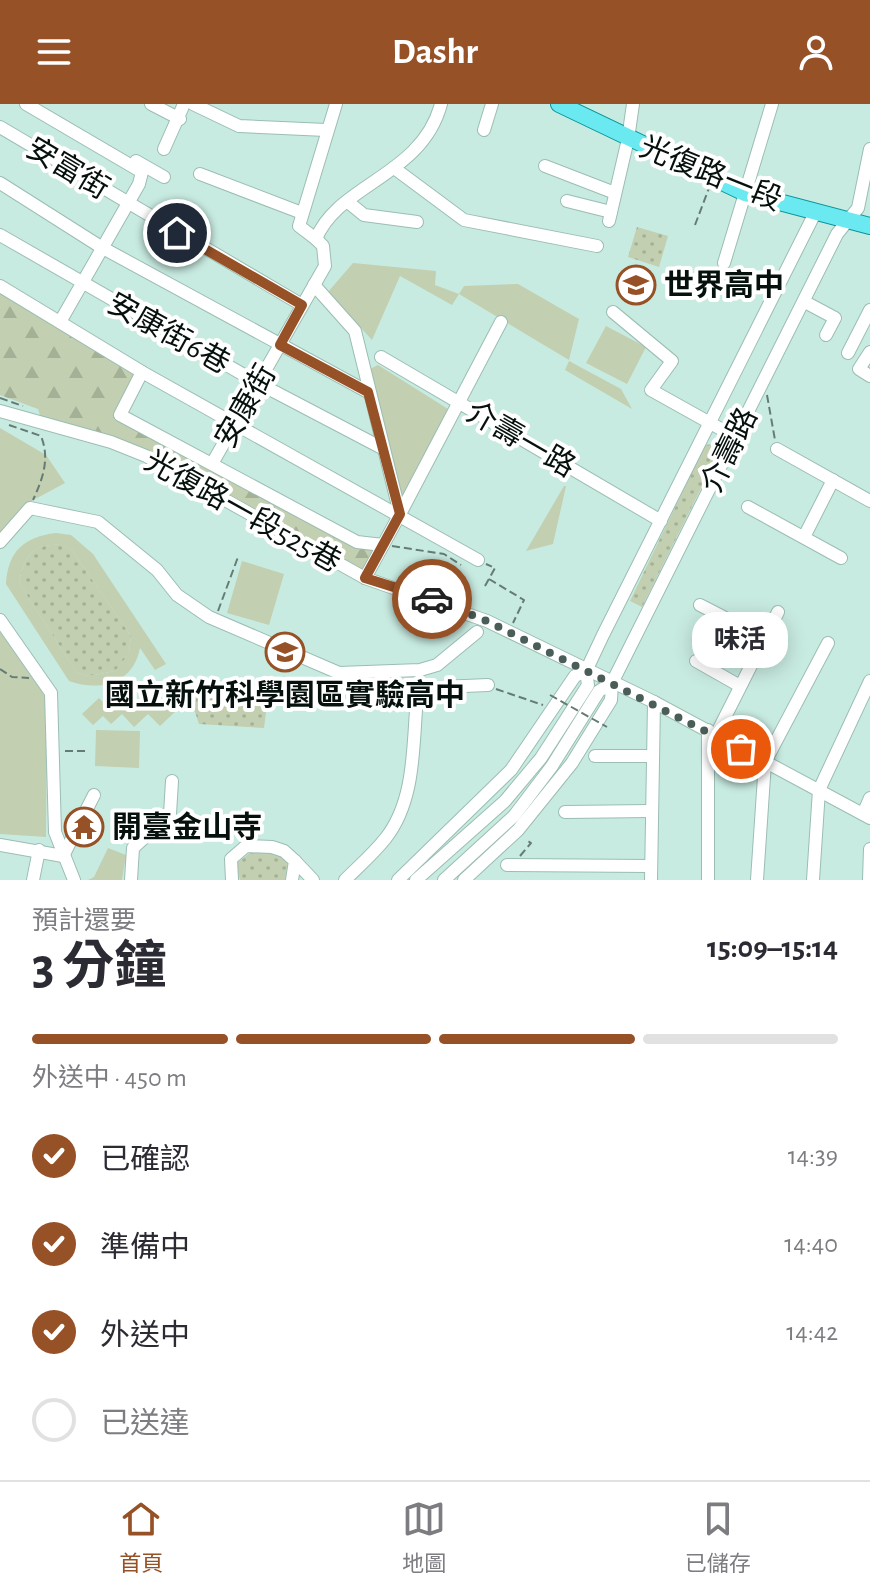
<!DOCTYPE html>
<html lang="zh-TW">
<head>
<meta charset="utf-8">
<style>
	:root { --surface:#fff; --page:#f2f2f3; --text:#2b2b33; --muted:#7c7c81; --line:#e1e1e2; --accent:#965126 }
	body { margin:0; font-family:"Alegreya Sans","Noto Sans TC",sans-serif; background:var(--page); color:var(--text); height:100vh; display:flex; flex-direction:column; font-size:30px; white-space:nowrap }
	* { box-sizing:border-box; margin:0 }
	p { font-size:26px; color:var(--muted) }
	.icon { flex:none; width:44px; height:44px; fill:none; stroke:currentColor; stroke-width:2; stroke-linecap:round; stroke-linejoin:round }
	.map { position:relative; height:776px; overflow:hidden }
	.panel { display:flex; flex-direction:column; background:var(--surface); flex:1 }
	.panel>* { flex:none }
	.pin { position:absolute; display:grid; place-items:center; width:68px; height:68px; color:#fff; margin:-34px; border:4px solid #fff; border-radius:50%; box-shadow:0 2px 8px #0007 }
	.courier { position:absolute; display:grid; place-items:center; width:80px; height:80px; margin:-40px; border:6px solid #965126; border-radius:50%; background:#fff; color:#222; box-shadow:0 2px 10px #0007 }
	.bubble { position:absolute; height:56px; border-radius:24px; background:var(--surface); box-shadow:0 4px 20px #0003; font-size:26px; font-weight:700; line-height:56px; text-align:center }
	.head em { font-style:normal; font-weight:700 }
	.head div { display:flex; flex-direction:column-reverse }
	.head { display:flex; align-items:center; justify-content:space-between; height:136px; padding:0 32px }
	h1 { font-size:52px; font-weight:700; line-height:60px }
	.bar { display:grid; grid-template-columns:repeat(4,1fr); gap:12px 8px; align-content:center; height:96px; padding:0 32px }
	.bar i { height:10px; border-radius:6px; background:var(--line) }
	.bar .active { background:var(--accent) }
	.bar p { grid-column:span 4 }
	ol { padding:0 32px; list-style:none }
	li { display:flex; align-items:center; gap:24px; height:88px }
	li p { margin-inline-start:auto }
	li .icon { padding:8px; border-radius:50%; background:var(--accent); color:#fff; stroke-width:4 }
	li:last-child { color:var(--muted) }
	li i { width:44px; height:44px; border:4px solid var(--line); border-radius:50% }
	header { display:flex; justify-content:space-between; align-items:center; height:104px; padding:0 32px; background:var(--accent); color:#fff; font-size:36px; font-weight:700 }
	.tab-bar { display:flex; justify-content:space-around; align-items:center; height:112px; border-top:2px solid var(--line); background:var(--surface); font-size:22px; color:var(--muted) }
	.tab-bar a { display:grid; justify-items:center; gap:4px }
	.tab-bar .active { color:var(--accent) }
	.map>svg:first-child { display:block }
	.grass { fill:url(#grass-dots) }
	.forest { fill:url(#forest-firs) }
	.green { fill:#c2cfb0; fill-rule:evenodd }
	.lines { fill:none; stroke-linecap:round; stroke-linejoin:round }
	.minor-casing { stroke:#9bbdb4; stroke-width:14 }
	.major-casing { stroke:#07949b; stroke-width:18 }
	.path { stroke:#657c75; stroke-width:2; stroke-dasharray:8 4; stroke-linecap:butt }
	.minor { stroke:#fff; stroke-width:12 }
	.major { stroke:#6be9f1; stroke-width:16 }
	.path-bridge { stroke:#657c75; stroke-width:2; stroke-dasharray:8 4; stroke-linecap:butt }
	.done { stroke:#4a5d58; stroke-width:8; stroke-dasharray:0 14.4 }
	.route { stroke:#965126; stroke-width:10 }
	.labels { text-anchor:middle; stroke-width:8; stroke-linejoin:round; paint-order:stroke }
	.street-label { font-size:30px; fill:#06110e; stroke:#fff }
	.poi-label { font-size:30px; font-weight:bold; fill:#06110e; stroke:#fff; text-anchor:start }
</style>
</head>
<body>
<header><svg class="icon" aria-label="menu" viewBox="0 0 24 24"><path d="M4 6h16M4 12h16M4 18h16"/></svg>Dashr<svg class="icon" aria-label="person" viewBox="0 0 24 24"><circle cx="12" cy="8" r="4"/><path d="M4 21q1-7 8-7t8 7"/></svg></header>
<div class="map">
<svg width="870" height="776" viewBox="0 0 870 776">
	<defs>
		<pattern id="grass-dots" width="8" height="8" patternUnits="userSpaceOnUse" patternTransform="scale(2)"><rect width="8" height="8" fill="#c2cfb0"/><path d="M2 2h.1M6 6h.1" fill="none" stroke="#a5b196" stroke-width="1.8" stroke-linecap="round"/></pattern>
		<pattern id="forest-firs" width="22" height="20" patternUnits="userSpaceOnUse" patternTransform="scale(2)"><rect width="22" height="20" fill="#c2cfb0"/><path d="M5 1l3.5 6h-7zM16 11l3.5 6h-7z" fill="#a5b196"/></pattern>
	</defs>
	<rect width="100%" height="100%" fill="#c8ebe1"/>
	<g class="grass">
		<path d="M637,123L668,132L659,163L628,153Z"/>
		<path d="M714,340L719,348L642,503L630,497L705,341Z"/>
		<path d="M61,441L71,445L131,532L129,550L115,567L89,572L77,569L19,479C24,453 32,439 61,441Z"/>
		<path d="M211,581L240,582L250,594H260L267,600L264,624L199,620L194,605L197,590Z"/>
		<path d="M251,748L278,750L288,757L285,776H240L236,760Z"/>
	</g>
	<path class="forest" d="M0,187L137,271L116,312L378,442L365,470L201,380L41,314L38,305L0,291Z"/>
	<g class="green">
		<path d="M353,159L436,167L435,181L459,190L452,201L400,172L372,236L328,188Z"/>
		<path d="M518,180L579,215L569,256L459,190L464,182Z"/>
		<path d="M606,222L646,243L627,280L586,259Z"/>
		<path d="M569,257L621,285L632,305L565,266Z"/>
		<path d="M378,261L448,305L404,390L400,391L370,265Z"/>
		<path d="M0,324L46,351L65,379L26,400L0,432Z"/>
		<path d="M566,382L553,440L526,447L564,382Z"/>
		<path d="M56,429L71,431L93,450L166,560L155,566L140,544C133,580 100,588 69,577L6,480C8,447 24,433 56,429ZM61,441L71,445L131,532L129,550L115,567L89,572L77,569L19,479C24,453 32,439 61,441Z"/>
		<path d="M242,457L284,470L269,521L227,509Z"/>
		<path d="M0,528L47,595L46,733L0,730Z"/>
		<path d="M147,591L159,604L168,596L178,605L160,622L148,610L134,623L122,610L111,620L103,612L93,621L82,610L99,594L110,605L121,596L131,606Z"/>
		<path d="M96,626L140,627L139,664L95,662Z"/>
		<path d="M108,744L126,751L122,776H88L94,773Z"/>
	</g>
	<g class="lines">
		<defs>
			<g id="minor">
				<path d="M26,0L142,68L139,80L60,218"/>
				<path d="M151,0L180,15"/>
				<path d="M193,0L239,22L326,26"/>
				<path d="M0,23L302,201"/>
				<path d="M484,26L492,0"/>
				<path d="M164,45L184,0"/>
				<path d="M136,57L164,73"/>
				<path d="M545,62L615,89"/>
				<path d="M394,64L464,116L597,142"/>
				<path d="M200,70L302,109"/>
				<path d="M0,79L101,143L368,288"/>
				<path d="M567,97L611,108"/>
				<path d="M348,98L364,111L417,118"/>
				<path d="M609,117L628,35L633,0"/>
				<path d="M0,131L258,279L382,344"/>
				<path d="M316,135L299,122L336,0"/>
				<path d="M724,159L772,0"/>
				<path d="M314,181L355,227L400,410L365,474"/>
				<path d="M0,182L142,268L478,456"/>
				<path d="M805,198L835,214L826,231"/>
				<path d="M613,208L672,257L651,286L737,334"/>
				<path d="M870,248L859,265L870,272"/>
				<path d="M848,249L870,206"/>
				<path d="M381,253L661,417"/>
				<path d="M142,268L120,311L357,438L383,441"/>
				<path d="M0,307L111,338L146,352L365,474L487,517L654,598L870,714"/>
				<path d="M777,345L870,397"/>
				<path d="M213,358L325,162L323,142L316,135C338,80 422,72 441,0"/>
				<path d="M748,403L841,454"/>
				<path d="M400,410L501,218"/>
				<path d="M804,433L833,376"/>
				<path d="M0,438L30,404L98,418L157,466L177,491L209,513L339,569L420,566L437,561L477,528"/>
				<path d="M700,501L764,534"/>
				<path d="M0,516L51,589L55,728L74,776"/>
				<path d="M696,557L740,582"/>
				<path d="M716,631L778,508"/>
				<path d="M595,652H651"/>
				<path d="M565,708L650,707"/>
				<path d="M863,710L870,694"/>
				<path d="M0,741L63,752"/>
				<path d="M63,752L94,691"/>
				<path d="M295,757L313,776"/>
				<path d="M507,761L651,762"/>
				<path d="M33,776L39,746"/>
				<path d="M131,776L133,744L170,710L172,677"/>
				<path d="M232,776L231,755L246,742L272,743L284,747L295,757L292,776"/>
				<path d="M345,776C358,763 373,750 385,735C418,694 412,633 418,584L488,581"/>
				<path d="M398,776L511,666L575,572L586,567"/>
				<path d="M416,776L505,697L541,654L588,581L586,567L603,531L815,109"/>
				<path d="M444,776L514,712L552,662L599,587L612,579"/>
				<path d="M464,776L518,726L572,659L611,596L612,579L629,545L837,130L858,104L870,45"/>
				<path d="M651,776L654,598"/>
				<path d="M708,776V626"/>
				<path d="M757,776L765,658L828,539"/>
				<path d="M813,776L819,686L870,577"/>
				<path d="M869,776L870,745"/>
			</g>
			<path id="major" d="M559,0L745,89L870,122"/>
		</defs>
		<use href="#minor" class="minor-casing"/>
		<use href="#major" class="major-casing"/>
		<g class="path">
			<path d="M695,121L709,84"/>
			<path d="M767,291L775,336"/>
			<path d="M0,294L23,302"/>
			<path d="M9,321L41,332C50,355 43,374 33,396"/>
			<path d="M392,442L444,450L461,461"/>
			<path d="M489,475L524,496L513,519"/>
			<path d="M485,482L495,464L486,460"/>
			<path d="M218,507L238,453"/>
			<path d="M0,565L12,573L29,574"/>
			<path d="M496,585L543,601"/>
			<path d="M65,647H88"/>
			<path d="M520,752L531,739L526,736"/>
		</g>
		<use href="#minor" class="minor"/>
		<use href="#major" class="major"/>
		<path class="path-bridge" d="M550,591L607,623"/>
	</g>
	<g class="lines">
		<path class="done" d="M432,495L487,517L741,645"/>
		<path class="route" d="M177,129L302,201L280,241L368,288L400,410L365,474L432,495"/>
	</g>
	<defs>
		<symbol id="school-ring" viewBox="-11 -11 22 22"><circle r="9.5" fill="#fff" stroke="#965126" stroke-width="1.5"/><path d="M0-5L7-2L0 1L-7-2ZM-4 1L0 2.5L4 1V4Q0 6-4 4Z" fill="#965126"/></symbol>
		<symbol id="temple-ring" viewBox="-11 -11 22 22"><circle r="9.5" fill="#fff" stroke="#965126" stroke-width="1.5"/><path d="M0-6L5-2H3V0L6.5 2.5H4V6H1.5V3h-3V6H-4V2.5H-6.5L-3 0V-2H-5Z" fill="#965126"/></symbol>
	</defs>
	<g fill-rule="evenodd">
		<use href="#school-ring" x="614" y="159" width="44" height="44"/>
		<use href="#school-ring" x="263" y="526" width="44" height="44"/>
		<use href="#temple-ring" x="62" y="701" width="44" height="44"/>
	</g>
	<g class="labels">
		<g class="street-label">
			<text transform="translate(68 64) rotate(31)" y="10">安富街</text>
			<text transform="translate(711 69) rotate(22)" y="10">光復路一段</text>
			<text transform="translate(169 229) rotate(29)" y="10">安康街6巷</text>
			<text transform="translate(245 302) rotate(-60)" y="10">安康街</text>
			<text transform="translate(521 335) rotate(30)" y="10">介壽一路</text>
			<text transform="translate(729 346) rotate(-64)" y="10">介壽路</text>
			<text transform="translate(243 407) rotate(29)" y="10">光復路一段525巷</text>
		</g>
		<g class="poi-label">
			<text x="664" y="191">世界高中</text>
			<text x="285" y="601" text-anchor="middle">國立新竹科學園區實驗高中</text>
			<text x="112" y="733">開臺金山寺</text>
		</g>
	</g>
</svg>
<div class="pin" style="left:741px;top:645px;background:#ea580c"><svg class="icon" aria-label="bag" viewBox="0 0 24 24"><path d="M5 8h14l-1 12H6zM9 8a3 3 0 0 1 6 0"/></svg></div>
<div class="pin" style="left:177px;top:129px;background:#1f2937"><svg class="icon" aria-label="home" viewBox="0 0 24 24"><path d="M3 11l9-7 9 7M6 9v11h12V9"/></svg></div>
<div class="courier" style="left:432px;top:495px"><svg class="icon" aria-label="car" viewBox="0 0 24 24"><path d="M5 17H2v-5l4-1 3-4h7l3 4 3 1v5h-3M9 17h6M6 11h13"/><circle cx="7" cy="17" r="2"/><circle cx="17" cy="17" r="2"/></svg></div>
<div class="bubble" style="left:692px;top:508px;width:96px">味活</div>
</div>
<section class="panel">
<div class="head"><div><h1>3 分鐘</h1><p>預計還要</p></div><em>15:09–15:14</em></div>
<div class="bar"><i class="active"></i><i class="active"></i><i class="active"></i><i></i><p>外送中 · 450 m</p></div>
<ol>
<li><svg class="icon" aria-label="check" viewBox="0 0 24 24"><path d="M5 12l5 5 9-10"/></svg>已確認<p>14:39</p></li>
<li><svg class="icon" aria-label="check" viewBox="0 0 24 24"><path d="M5 12l5 5 9-10"/></svg>準備中<p>14:40</p></li>
<li><svg class="icon" aria-label="check" viewBox="0 0 24 24"><path d="M5 12l5 5 9-10"/></svg>外送中<p>14:42</p></li>
<li><i></i>已送達</li>
</ol>
</section>
<nav class="tab-bar">
<a class="active"><svg class="icon" aria-label="home" viewBox="0 0 24 24"><path d="M3 11l9-7 9 7M6 9v11h12V9"/></svg>首頁</a>
<a><svg class="icon" aria-label="map" viewBox="0 0 24 24"><path d="M3 6l6-2 6 2 6-2v14l-6 2-6-2-6 2zM9 4v14M15 6v14"/></svg>地圖</a>
<a><svg class="icon" aria-label="saved" viewBox="0 0 24 24"><path d="M7 4h10v16l-5-4-5 4z"/></svg>已儲存</a>
</nav>
</body>
</html>
